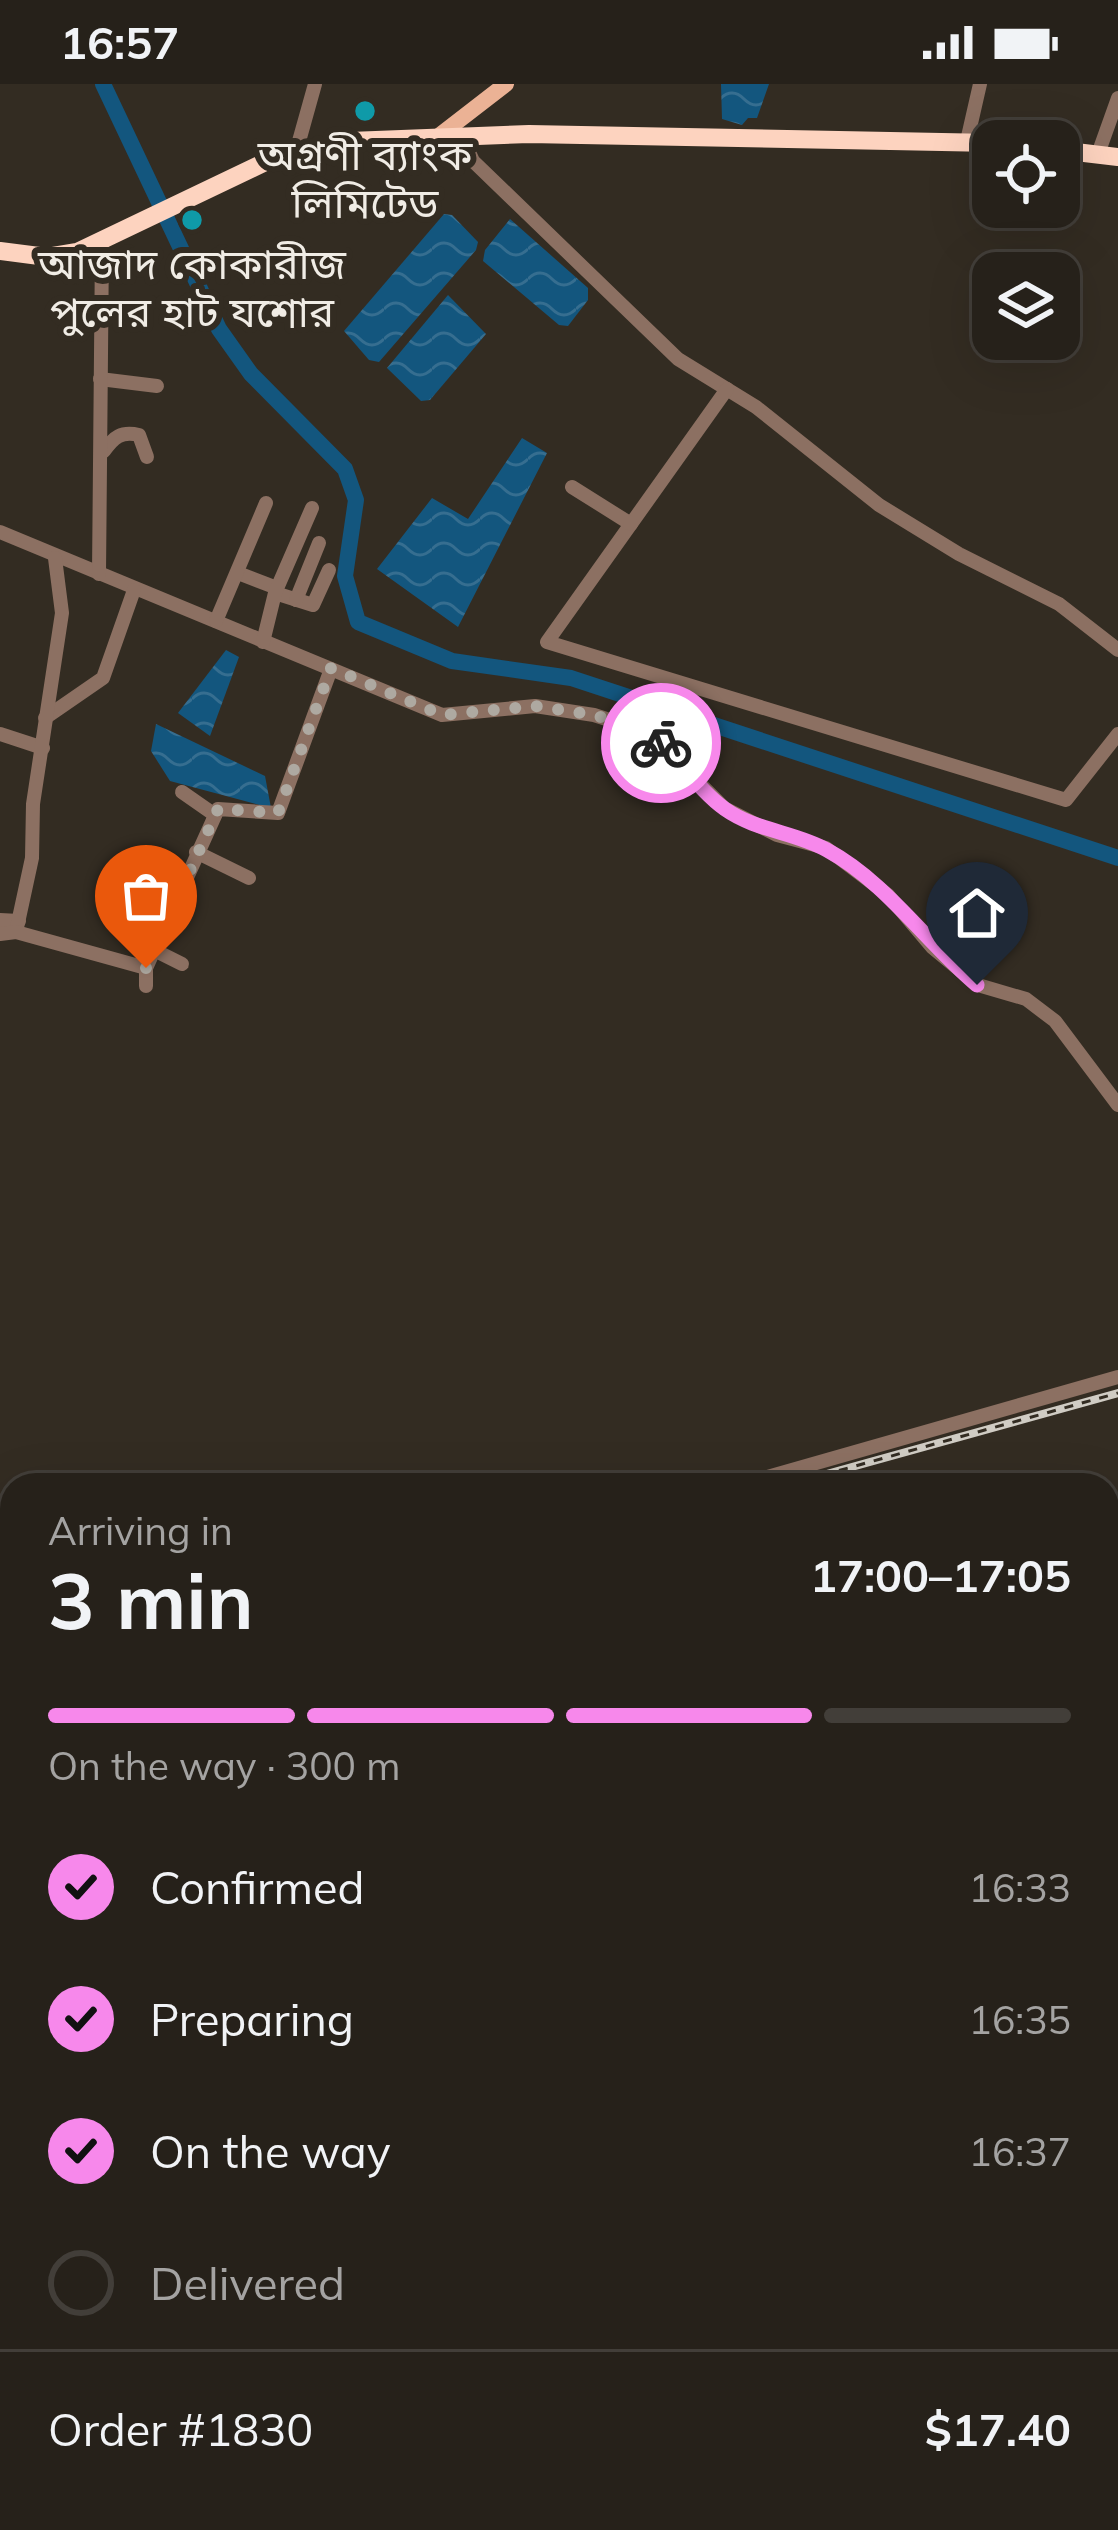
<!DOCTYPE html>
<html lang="en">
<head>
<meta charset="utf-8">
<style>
	:root { --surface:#26211a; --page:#322e27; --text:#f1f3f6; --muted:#a4a3a2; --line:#423e39; --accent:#f788eb }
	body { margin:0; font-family:Mulish,"Noto Sans Bengali",sans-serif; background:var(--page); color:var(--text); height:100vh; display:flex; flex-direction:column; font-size:45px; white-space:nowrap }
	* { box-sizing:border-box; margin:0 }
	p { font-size:39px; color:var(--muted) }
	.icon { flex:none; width:66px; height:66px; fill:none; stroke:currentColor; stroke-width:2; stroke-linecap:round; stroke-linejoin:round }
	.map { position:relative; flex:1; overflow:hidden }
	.drawer { position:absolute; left:0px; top:1389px; width:1119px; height:1059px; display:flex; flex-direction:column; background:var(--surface); border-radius:36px 36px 0 0; box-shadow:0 12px 48px #0002,0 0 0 3px var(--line) }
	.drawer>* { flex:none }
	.tools { position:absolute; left:972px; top:36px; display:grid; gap:24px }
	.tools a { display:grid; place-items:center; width:108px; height:108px; border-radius:24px; background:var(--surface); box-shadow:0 12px 48px #0002,0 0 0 3px var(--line); font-size:60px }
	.pin { position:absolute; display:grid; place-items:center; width:102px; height:102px; color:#fff; margin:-123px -51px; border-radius:50% 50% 50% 0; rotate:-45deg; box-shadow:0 0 12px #0007 }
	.pin .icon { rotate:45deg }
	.courier { position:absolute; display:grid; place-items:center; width:120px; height:120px; margin:-60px; border:9px solid #f788eb; border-radius:50%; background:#fff; color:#222; box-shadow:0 3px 15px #0007 }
	.overview em { font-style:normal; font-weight:700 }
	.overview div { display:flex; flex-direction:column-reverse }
	.overview { display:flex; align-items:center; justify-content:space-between; height:204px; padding:0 48px }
	h1 { font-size:78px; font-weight:700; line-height:90px }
	.bar { display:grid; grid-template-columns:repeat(4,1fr); gap:18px 12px; align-content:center; height:144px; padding:0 48px }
	.bar i { height:15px; border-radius:9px; background:var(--line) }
	.bar .selected { background:var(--accent) }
	.bar p { grid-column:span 4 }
	.line { display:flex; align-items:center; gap:30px; padding:0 48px; border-top:3px solid var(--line) }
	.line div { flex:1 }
	ol { padding:0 48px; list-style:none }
	li { display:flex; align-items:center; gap:36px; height:132px }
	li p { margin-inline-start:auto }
	li .icon { padding:12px; border-radius:50%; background:var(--accent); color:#111; stroke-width:4 }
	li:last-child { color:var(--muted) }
	li i { width:66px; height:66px; border:6px solid var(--line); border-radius:50% }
	.status { display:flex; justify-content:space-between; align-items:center; height:84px; padding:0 60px; background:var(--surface); direction:ltr }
	.status svg { height:33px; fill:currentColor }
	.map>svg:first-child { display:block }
	.water { fill:url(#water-waves) }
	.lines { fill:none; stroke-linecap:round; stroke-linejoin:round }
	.river { stroke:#13567e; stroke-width:16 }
	.minor { stroke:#8c7062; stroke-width:14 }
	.major { stroke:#ebb295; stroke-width:16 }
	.highway { stroke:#fdd3bf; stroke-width:18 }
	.rail-casing { stroke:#d0ccc4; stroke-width:8 }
	.rail { stroke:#332c22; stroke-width:3; stroke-dasharray:9; stroke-linecap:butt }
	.done { stroke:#aea9a1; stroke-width:12; stroke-dasharray:0 21.6 }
	.route { stroke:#f788eb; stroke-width:15 }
	.culture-dot { fill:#0f9aa8; stroke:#332c22; stroke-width:4.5 }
	.labels { text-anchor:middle; stroke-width:12; stroke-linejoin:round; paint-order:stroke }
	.poi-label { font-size:42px; fill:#f0ece5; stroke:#332c22 }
</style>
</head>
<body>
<div class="status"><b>16:57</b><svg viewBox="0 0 49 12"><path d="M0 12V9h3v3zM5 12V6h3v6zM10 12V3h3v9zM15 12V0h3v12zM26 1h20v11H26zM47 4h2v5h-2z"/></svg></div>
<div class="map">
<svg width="1118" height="2446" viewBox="0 0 1118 2446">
	<defs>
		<pattern id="water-waves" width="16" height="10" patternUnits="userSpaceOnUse" patternTransform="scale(3)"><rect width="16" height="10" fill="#13567e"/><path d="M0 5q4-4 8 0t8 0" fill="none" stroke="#366e90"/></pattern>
	</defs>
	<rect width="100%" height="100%" fill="#332c22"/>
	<g class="water">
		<path d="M721,0H769L757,34H748L742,41L722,35Z"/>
		<path d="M444,130L452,131L478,158L476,166L379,278L369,276L344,247Z"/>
		<path d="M510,135L588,204V216L568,242L559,241L483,177L485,166Z"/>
		<path d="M448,211L486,250L430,316L421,317L387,284Z"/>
		<path d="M522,354L547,369L458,543L377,485L432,414L468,435Z"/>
		<path d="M226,566L239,573L210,652L178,629Z"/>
		<path d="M156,640L265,692L271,724L170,697L151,667Z"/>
	</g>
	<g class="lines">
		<path class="river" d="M103,0L219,245L251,290L345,385L356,416L345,492L358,538L452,577L571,594L1118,774"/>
		<g class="minor">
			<path d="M461,51L473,77L678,275L756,323L879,421L959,470L1059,520L1118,566"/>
			<path d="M967,57L980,0"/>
			<path d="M296,68L315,0"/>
			<path d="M1098,70L1118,14"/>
			<path d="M100,295L157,302"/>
			<path d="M727,305L547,558L1066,716L1118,650"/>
			<path d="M104,367C114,353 121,347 139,351L147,373"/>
			<path d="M572,403L631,440"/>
			<path d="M0,448L442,631L535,622L594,631L650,649L724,724L777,751L826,764L888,811L932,863L978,901L1026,915L1055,937L1118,1021"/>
			<path d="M238,489L277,504"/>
			<path d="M99,490L102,160"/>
			<path d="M275,509L313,521L329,486"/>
			<path d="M296,516L319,459"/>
			<path d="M216,537L266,419"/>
			<path d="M263,558L275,509L312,424"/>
			<path d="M45,634L103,594L134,506"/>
			<path d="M0,650L43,664"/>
			<path d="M182,708L215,731"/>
			<path d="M196,768L249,794"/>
			<path d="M0,836L19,837"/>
			<path d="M16,848L32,774L33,720L62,529L55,474"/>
			<path d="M0,850L16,848L146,884L218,725L278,729L331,585"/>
			<path d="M154,866L182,880"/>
			<path d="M146,884V902"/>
			<path d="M739,1401L1118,1293"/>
			<path d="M0,1609L12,1606"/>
			<path d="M1107,1729L1118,1695"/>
			<path d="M1107,1863L1118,1867"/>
			<path d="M0,2230L12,2221"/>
			<path d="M0,2300L12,2309"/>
			<path d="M0,2441L12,2423"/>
		</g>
		<path class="major" d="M440,51L506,0"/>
		<g class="highway">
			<path d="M1059,66L1118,73"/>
			<path d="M0,167L47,173L77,168L276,73L350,57L529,50L993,59"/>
		</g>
		<defs>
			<g id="rail">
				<path d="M787,1401L1118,1309"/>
				<path d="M0,1615L12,1612"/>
			</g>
		</defs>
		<use href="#rail" class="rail-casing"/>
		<use href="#rail" class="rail"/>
	</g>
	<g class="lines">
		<path class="done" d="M146,884L218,725L278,729L331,584L442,631L535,622L594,631L650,649L661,659"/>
		<path class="route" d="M661,659C682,679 701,708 725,725C756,747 795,748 827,766C886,798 926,858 977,901"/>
	</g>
	<g class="culture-dot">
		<circle cx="365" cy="27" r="12"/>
		<circle cx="192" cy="136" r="12"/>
	</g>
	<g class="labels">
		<g class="poi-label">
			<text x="365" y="86">অগ্রণী ব্যাংক<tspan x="365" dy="48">লিমিটেড</tspan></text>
			<text x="192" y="195">আজাদ কোকারীজ<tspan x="192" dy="48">পুলের হাট যশোর</tspan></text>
		</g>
	</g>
</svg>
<div class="tools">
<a><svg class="icon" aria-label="locate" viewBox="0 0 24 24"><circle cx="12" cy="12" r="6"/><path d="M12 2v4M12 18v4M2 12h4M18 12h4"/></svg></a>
<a><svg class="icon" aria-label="layers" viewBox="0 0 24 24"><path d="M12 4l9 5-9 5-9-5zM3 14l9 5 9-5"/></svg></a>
</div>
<div class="pin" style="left:146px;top:884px;background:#ea580c"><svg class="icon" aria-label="bag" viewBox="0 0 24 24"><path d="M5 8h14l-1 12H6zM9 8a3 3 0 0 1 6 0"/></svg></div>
<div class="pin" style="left:977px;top:901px;background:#1f2937"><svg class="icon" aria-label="home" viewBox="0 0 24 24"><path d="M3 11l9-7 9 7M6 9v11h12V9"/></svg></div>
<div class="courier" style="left:661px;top:659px"><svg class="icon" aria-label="bike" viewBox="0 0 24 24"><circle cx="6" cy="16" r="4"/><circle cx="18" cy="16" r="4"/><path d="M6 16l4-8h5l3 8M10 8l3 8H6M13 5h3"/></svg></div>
<section class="drawer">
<div class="overview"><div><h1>3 min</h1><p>Arriving in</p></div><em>17:00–17:05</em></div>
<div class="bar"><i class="selected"></i><i class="selected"></i><i class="selected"></i><i></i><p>On the way · 300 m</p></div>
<ol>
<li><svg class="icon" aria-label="check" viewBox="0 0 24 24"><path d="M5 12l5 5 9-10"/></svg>Confirmed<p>16:33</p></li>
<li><svg class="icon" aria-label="check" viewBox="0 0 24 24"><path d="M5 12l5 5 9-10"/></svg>Preparing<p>16:35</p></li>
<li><svg class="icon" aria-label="check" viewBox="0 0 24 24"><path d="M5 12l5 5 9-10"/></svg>On the way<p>16:37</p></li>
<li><i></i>Delivered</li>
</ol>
<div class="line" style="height:156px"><div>Order #1830</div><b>$17.40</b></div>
</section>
</div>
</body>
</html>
